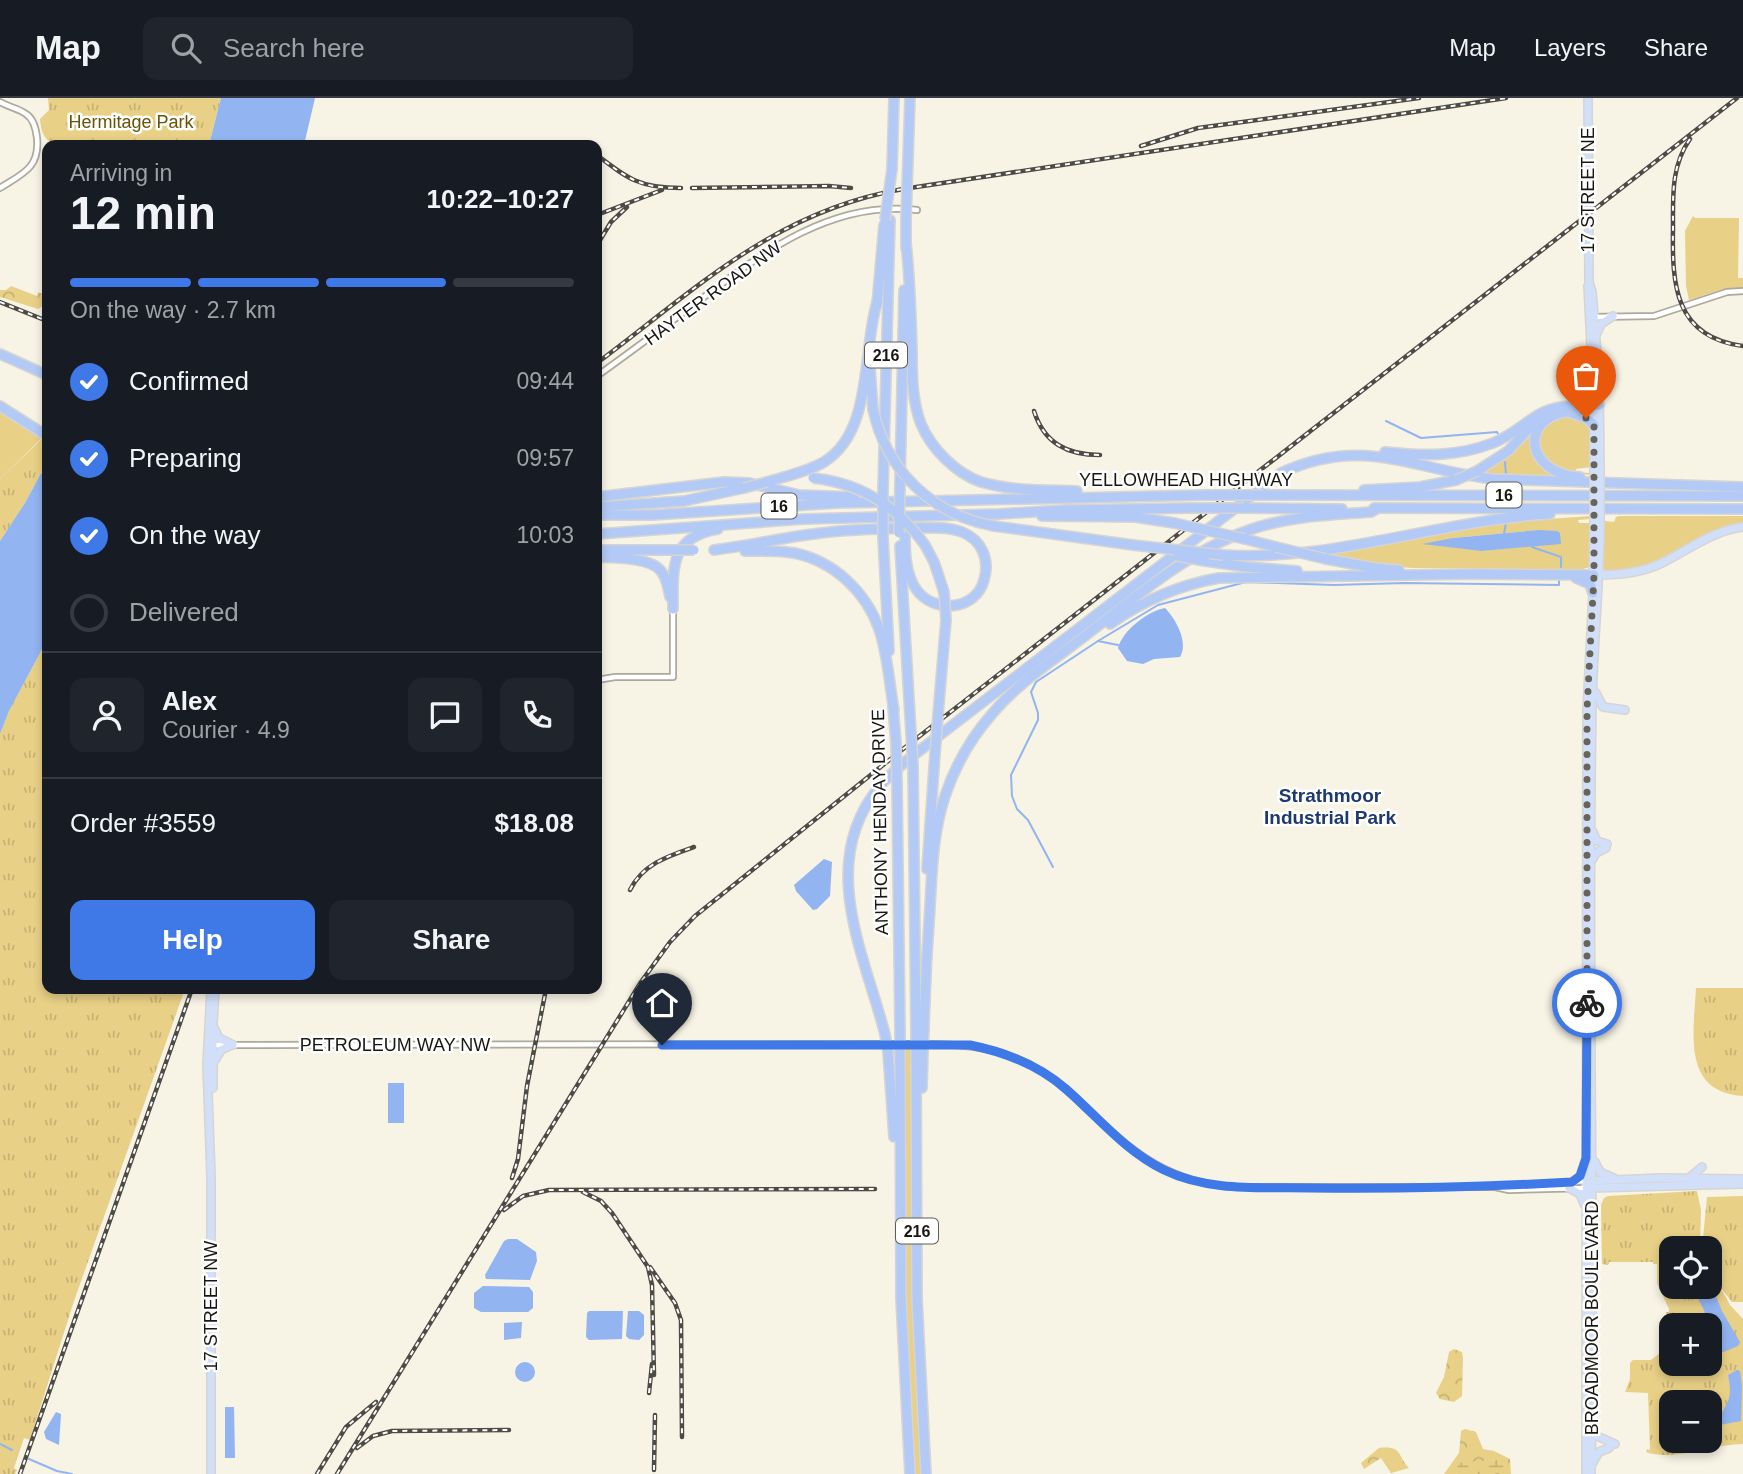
<!DOCTYPE html>
<html lang="en">
<head>
<meta charset="utf-8">
<style>
	:root { --surface:#171b24; --page:#20242c; --text:#f1f3f6; --muted:#9ea1a6; --line:#363941; --accent:#3f79e8 }
	body { margin:0; font-family:Arial,sans-serif; background:var(--page); color:var(--text); height:100vh; display:flex; flex-direction:column; font-size:26px; white-space:nowrap }
	* { box-sizing:border-box; margin:0 }
	p { font-size:23px; color:var(--muted) }
	.icon { flex:none; width:38px; height:38px; fill:none; stroke:currentColor; stroke-width:2; stroke-linecap:round; stroke-linejoin:round }
	.map { position:relative; flex:1; overflow:hidden }
	.details { position:absolute; left:42px; top:42px; width:560px; height:854px; display:flex; flex-direction:column; background:var(--surface); border-radius:14px; box-shadow:0 4px 10px #0003 }
	.details>* { flex:none }
	.tools { position:absolute; left:1659px; top:1138px; display:grid; gap:14px }
	.tools a { display:grid; place-items:center; width:63px; height:63px; border-radius:14px; background:var(--surface); box-shadow:0 4px 10px #0003; font-size:35px }
	.pin { position:absolute; display:grid; place-items:center; width:60px; height:60px; color:#fff; margin:-72px -30px; border-radius:50% 50% 50% 0; rotate:-45deg; box-shadow:0 0 7px #0007 }
	.pin .icon { rotate:45deg }
	.courier { position:absolute; display:grid; place-items:center; width:70px; height:70px; margin:-35px; border:5px solid #3f79e8; border-radius:50%; background:#fff; color:#222; box-shadow:0 2px 9px #0007 }
	.head em { font-style:normal; font-weight:700 }
	.head div { display:flex; flex-direction:column-reverse }
	.head { display:flex; align-items:center; justify-content:space-between; height:119px; padding:0 28px }
	h1 { font-size:46px; font-weight:700; line-height:52px }
	.bar { display:grid; grid-template-columns:repeat(4,1fr); gap:10px 7px; align-content:center; height:84px; padding:0 28px }
	.bar i { height:9px; border-radius:5px; background:var(--line) }
	.bar .active { background:var(--accent) }
	.bar p { grid-column:span 4 }
	.line { display:flex; align-items:center; gap:18px; padding:0 28px; border-top:2px solid var(--line) }
	.line div { flex:1 }
	.round { display:grid; place-items:center; flex:none; width:74px; height:74px; border-radius:14px; background:var(--page) }
	ol { padding:0 28px; list-style:none }
	li { display:flex; align-items:center; gap:21px; height:77px }
	li p { margin-inline-start:auto }
	li .icon { padding:7px; border-radius:50%; background:var(--accent); color:#fff; stroke-width:4 }
	li:last-child { color:var(--muted) }
	li i { width:38px; height:38px; border:4px solid var(--line); border-radius:50% }
	.button { display:flex; gap:14px; margin-top:auto; padding:14px 28px }
	.button a { flex:1; height:80px; border-radius:14px; background:var(--accent); color:#fff; font-size:28px; font-weight:700; line-height:80px; text-align:center }
	.button a+a { background:var(--page); color:var(--text) }
	header { display:flex; align-items:center; gap:42px; box-sizing:border-box; height:98px; padding:0 35px; background:var(--surface); border-bottom:2px solid var(--line) }
	header strong { font-size:33px }
	nav { display:flex; gap:38px; margin-inline-start:auto; font-size:24px }
	.search { width:490px; height:63px; background:var(--page); display:flex; align-items:center; gap:18px; box-sizing:border-box; padding:0 24px; border-radius:14px; color:var(--muted); font-size:26px }
	.map>svg:first-child { display:block }
	.grass { fill:#e9d087; fill-rule:evenodd }
	.forest { fill:url(#forest-crowns) }
	.wetland { fill:url(#wetland-marsh) }
	.park { fill:url(#park-tufts); fill-rule:evenodd }
	.water { fill:#92b4f1 }
	.lines { fill:none; stroke-linecap:round; stroke-linejoin:round }
	.stream { stroke:#92b4f1; stroke-width:2 }
	.minor-casing { stroke:#ada99c; stroke-width:8 }
	.major-casing { stroke:#d6d5d4; stroke-width:10 }
	.highway-casing { stroke:#d6d5d4; stroke-width:12 }
	.minor { stroke:#fff; stroke-width:4.5 }
	.major { stroke:#d1dff9; stroke-width:7 }
	.highway { stroke:#b2caf5; stroke-width:9 }
	.rail-casing { stroke:#4d4b44; stroke-width:4.5 }
	.rail { stroke:#fff; stroke-width:2; stroke-dasharray:5; stroke-linecap:butt }
	.major-bridge-casing { stroke:#d6d5d4; stroke-width:10; stroke-linecap:butt }
	.highway-bridge-casing { stroke:#d6d5d4; stroke-width:12; stroke-linecap:butt }
	.major-bridge { stroke:#d1dff9; stroke-width:7 }
	.highway-bridge { stroke:#b2caf5; stroke-width:9 }
	.done { stroke:#67645c; stroke-width:7; stroke-dasharray:0 12.6 }
	.route { stroke:#3f79e8; stroke-width:9 }
	.labels { text-anchor:middle; stroke-width:5; stroke-linejoin:round; paint-order:stroke }
	.shield { fill:#fff; stroke:#5e5d59; stroke-width:2 }
	.shield-label { font-size:16px; font-weight:bold; fill:#191712 }
	.park-label { font-size:18px; fill:#685305; stroke:#fff }
	.street-label { font-size:18px; fill:#191712; stroke:#fff }
	.neighbourhood-label { font-size:19px; font-weight:bold; fill:#1d396f; stroke:#fff }
</style>
</head>
<body>
<header>
<strong>Map</strong>
<div class="search"><svg class="icon" aria-label="search" viewBox="0 0 24 24"><circle cx="10" cy="10" r="6"/><path d="M15 15l6 6"/></svg>Search here</div>
<nav><a>Map</a><a>Layers</a><a>Share</a></nav>
</header>
<div class="map">
<svg width="1743" height="1376" viewBox="0 0 1743 1376">
	<defs>
		<pattern id="forest-crowns" width="20" height="18" patternUnits="userSpaceOnUse" patternTransform="scale(1.75)"><rect width="20" height="18" fill="#e9d087"/><path d="M2 6a3 3 0 1 1 6 0M12 15a3 3 0 1 1 6 0" fill="none" stroke="#c7b274"/></pattern>
		<pattern id="wetland-marsh" width="20" height="14" patternUnits="userSpaceOnUse" patternTransform="scale(1.75)"><rect width="20" height="14" fill="#e9d087"/><path d="M1 5h8M5 5V1M11 12h8M15 12V8" fill="none" stroke="#c7b274"/></pattern>
		<pattern id="park-tufts" width="24" height="20" patternUnits="userSpaceOnUse" patternTransform="scale(1.75)"><rect width="24" height="20" fill="#e9d087"/><path d="M3 7l-1-3M5 7V3M7 7l1-3M15 17l-1-3M17 17v-4M19 17l1-3" fill="none" stroke="#c7b274"/></pattern>
	</defs>
	<rect width="100%" height="100%" fill="#f7f3e5"/>
	<g class="grass">
		<path d="M1693,118L1695,120H1739L1738,180H1743V190L1724,191L1689,202L1686,188L1685,133Z"/>
		<path d="M0,314L42,340L0,381Z"/>
		<path d="M1574,318L1590,327L1592,332V369L1576,371V374L1590,375V377L1555,372L1538,355C1539,327 1545,319 1574,318Z"/>
		<path d="M1536,329C1521,364 1544,377 1576,381L1479,376L1502,362Z"/>
		<path d="M1590,418V421L1578,422L1579,425H1590V469L1579,472L1413,470L1372,467L1324,456L1494,425ZM1538,432L1561,445L1482,453L1453,440Z"/>
		<path d="M1619,418H1743V427C1716,439 1628,486 1603,471V428H1605V423L1614,424L1616,419Z"/>
		<path d="M903,951H913L914,1199L921,1376H912L905,1225Z"/>
	</g>
	<g class="forest">
		<path d="M11,188L37,198L38,194L47,198V209L43,208L38,211L0,199V192H6Z"/>
		<path d="M1454,1251L1462,1254L1463,1260L1462,1298L1454,1304L1440,1301L1436,1295L1444,1279L1449,1254Z"/>
		<path d="M1465,1331L1476,1334L1483,1351L1494,1353L1510,1361L1511,1376H1495L1499,1362L1489,1363L1458,1372L1456,1376H1444L1459,1355L1461,1333Z"/>
		<path d="M1379,1350C1403,1347 1397,1358 1409,1370L1391,1375L1381,1360L1364,1371L1361,1365Z"/>
	</g>
	<path class="wetland" d="M1499,1362L1504,1364V1368L1495,1376H1456L1458,1367L1462,1364Z"/>
	<g class="park">
		<path d="M48,0H221L209,47H53C44,40 41,34 40,21L49,12Z"/>
		<path d="M47,336V369L40,377L25,405L0,443V381Z"/>
		<path d="M47,542V891H185L74,1203L30,1342L24,1340L14,1370L17,1372L15,1376H0V636L9,613Z"/>
		<path d="M1696,890H1743V998C1681,994 1694,934 1696,890Z"/>
		<path d="M1697,1093L1701,1112L1700,1150H1671V1188H1710V1150H1702L1707,1099L1743,1098V1204H1732L1720,1189L1730,1207L1743,1221V1346C1712,1346 1675,1364 1646,1354L1647,1351L1650,1352L1648,1295L1625,1294L1630,1281V1265L1633,1262H1651L1671,1246V1265H1710V1227H1676L1672,1219L1666,1220V1214H1669V1211L1657,1185V1166H1653V1164H1609L1608,1167L1602,1166L1601,1107L1604,1100L1608,1098ZM1671,1304H1710V1342H1671Z"/>
	</g>
	<g class="water">
		<path d="M221,0H315L304,47H209Z"/>
		<path d="M47,369V542L9,613L0,636V443L25,405L40,377Z"/>
		<path d="M1538,432L1557,433L1560,435L1561,446L1482,453L1422,446L1453,440Z"/>
		<path d="M1165,510C1176,521 1189,545 1180,559L1154,561L1143,566L1127,563L1118,550C1123,532 1148,513 1165,510Z"/>
		<path d="M824,761L832,764L830,798L817,811L813,812L796,793L794,787Z"/>
		<rect x="388" y="985" width="16" height="40"/>
		<path d="M508,1141H517L536,1154L537,1163L530,1182L486,1181L485,1177L504,1143Z"/>
		<path d="M1710,1184L1722,1213L1740,1244L1738,1248L1721,1255L1715,1251L1716,1237L1692,1188H1710Z"/>
		<path d="M483,1188L529,1189L533,1194V1210L528,1214H481L474,1210V1195Z"/>
		<path d="M589,1213H623L622,1241L589,1242L586,1239L587,1215Z"/>
		<path d="M628,1213H639L644,1217V1237L639,1242L629,1241L626,1238Z"/>
		<path d="M522,1224L521,1240L504,1242V1225Z"/>
		<circle cx="525" cy="1274" r="10"/>
		<path d="M1737,1272L1740,1273L1742,1288L1741,1323L1720,1327L1717,1324C1728,1302 1733,1302 1728,1277Z"/>
		<path d="M225,1309H234L235,1360H225Z"/>
		<path d="M56,1314L61,1316L59,1347L46,1341L44,1334Z"/>
	</g>
	<g class="lines">
		<g class="stream">
			<path d="M1386,323L1421,340L1497,334L1498,336"/>
			<path d="M1505,364L1506,377"/>
			<path d="M1504,436L1506,424"/>
			<path d="M1532,449L1561,459V469"/>
			<path d="M1098,543L1158,507L1246,484L1334,487L1404,485L1559,487V482"/>
			<path d="M1053,769L1028,722L1017,711L1012,698L1011,677L1038,622V615L1031,594L1036,584L1098,543L1118,547"/>
			<path d="M0,1346L12,1352"/>
			<path d="M29,1361L57,1373L72,1376"/>
		</g>
		<defs>
			<g id="minor">
				<path d="M0,4C8,9 18,10 26,16C34,21 36,31 37,40C40,70 22,76 0,90"/>
				<path d="M1593,219L1654,218L1727,194L1743,193"/>
				<path d="M597,278C629,255 660,232 692,208C757,159 829,101 917,112"/>
				<path d="M597,582L615,579H673V512"/>
				<path d="M924,946C967,946 1006,950 1043,974C1061,986 1076,1001 1092,1016C1135,1057 1171,1084 1232,1089H1495L1509,1092L1586,1090"/>
				<path d="M213,947L915,946"/>
				<path d="M1498,1089L1586,1083"/>
			</g>
			<g id="major">
				<path d="M1588,0L1589,184L1592,194L1599,280L1600,373"/>
				<path d="M1588,188L1594,307V372"/>
				<path d="M1597,235L1601,226L1613,218"/>
				<path d="M1597,477C1619,477 1642,475 1662,465C1690,451 1712,433 1743,429"/>
				<path d="M1596,595L1603,609L1625,612"/>
				<path d="M1593,734L1597,743L1607,746"/>
				<path d="M1592,762L1596,755L1606,750"/>
				<path d="M1594,882L1598,890L1608,894"/>
				<path d="M211,891L207,967L211,1079V1376"/>
				<path d="M1594,910L1598,901L1608,898"/>
				<path d="M214,930L219,940L233,947"/>
				<path d="M214,964L221,952L232,947"/>
				<path d="M213,990V926L215,891"/>
				<path d="M1595,1064L1600,1074L1614,1080"/>
				<path d="M1690,1079L1702,1069"/>
				<path d="M1591,1083L1660,1080L1743,1081"/>
				<path d="M1572,1084L1580,1078L1585,1067"/>
				<path d="M1569,1090L1580,1096L1584,1106"/>
				<path d="M1590,1090L1743,1086"/>
				<path d="M1592,1328L1597,1338L1615,1346"/>
				<path d="M1592,1366L1599,1354L1609,1350"/>
				<path d="M1586,1376L1587,612L1593,495L1594,424"/>
				<path d="M1591,1376C1595,1120 1587,865 1592,609C1593,547 1600,486 1600,424"/>
			</g>
			<g id="highway">
				<path d="M908,61L910,0"/>
				<path d="M892,71L894,0"/>
				<path d="M906,145C910,180 911,216 912,252C912,276 912,303 921,326C931,350 955,375 981,384C1012,393 1044,392 1077,393"/>
				<path d="M906,150V121"/>
				<path d="M877,207L884,127"/>
				<path d="M0,256L47,277"/>
				<path d="M870,270L873,311"/>
				<path d="M0,308L47,338"/>
				<path d="M1578,308L1586,302L1593,284"/>
				<path d="M1573,313C1518,317 1524,376 1580,379"/>
				<path d="M1569,314L1586,320L1594,327"/>
				<path d="M1385,354C1423,358 1457,359 1493,345C1511,338 1524,325 1540,316C1558,306 1579,308 1599,307"/>
				<path d="M1477,373L1508,353L1536,323"/>
				<path d="M767,384C786,378 807,374 824,364C873,334 862,255 877,204"/>
				<path d="M900,386L904,192"/>
				<path d="M1364,392L1420,389L1456,382"/>
				<path d="M883,393L890,122"/>
				<path d="M1264,397L1743,398"/>
				<path d="M597,399L724,384L749,385L799,397L854,399"/>
				<path d="M597,409L684,403L744,390"/>
				<path d="M1244,410L1342,411"/>
				<path d="M1374,410L1743,411"/>
				<path d="M597,417H652L837,405L1207,397"/>
				<path d="M1042,418L1135,419L1174,425"/>
				<path d="M994,428L1133,447"/>
				<path d="M597,436L804,421L999,416L1065,412L1190,410"/>
				<path d="M883,439L889,553"/>
				<path d="M1245,441L1276,449"/>
				<path d="M925,447L934,464L944,494"/>
				<path d="M900,448L911,635"/>
				<path d="M597,452H662"/>
				<path d="M714,452C747,448 780,440 814,436C845,431 877,431 909,430C926,430 946,428 962,434C982,442 990,462 984,482C976,513 933,516 916,491C905,475 905,454 905,435"/>
				<path d="M745,453C761,453 778,452 794,455C834,463 866,494 879,531C888,557 889,585 894,612"/>
				<path d="M1223,457C1332,464 1441,422 1550,416"/>
				<path d="M597,459C613,460 650,459 661,473C667,480 668,490 670,499"/>
				<path d="M1326,461L1375,470L1399,472"/>
				<path d="M1205,463L1247,469L1297,473"/>
				<path d="M1576,480L1590,486L1593,495"/>
				<path d="M673,511C673,471 669,439 718,431"/>
				<path d="M1110,526C1144,502 1178,487 1219,480L1474,476L1594,477"/>
				<path d="M893,608L896,645"/>
				<path d="M938,617L946,522"/>
				<path d="M913,668L916,934"/>
				<path d="M897,684L900,933"/>
				<path d="M927,771L935,656"/>
				<path d="M924,931C925,890 927,849 930,809C932,772 933,734 945,698C955,668 971,640 992,616C1016,587 1048,566 1077,544C1133,502 1187,452 1255,430C1292,418 1332,417 1371,414L1378,410"/>
				<path d="M885,936C864,855 817,765 879,689C894,671 914,657 932,643L1281,375C1362,337 1412,371 1492,381L1743,389"/>
				<path d="M888,954L894,1039"/>
				<path d="M900,954L901,1201L910,1376"/>
				<path d="M916,954L917,1200L926,1376"/>
				<path d="M922,990L923,953"/>
			</g>
		</defs>
		<use href="#minor" class="minor-casing"/>
		<use href="#major" class="major-casing"/>
		<use href="#highway" class="highway-casing"/>
		<use href="#minor" class="minor"/>
		<use href="#major" class="major"/>
		<use href="#highway" class="highway"/>
		<defs>
			<g id="rail">
				<path d="M1690,41C1671,68 1673,98 1673,130C1672,186 1674,239 1743,248"/>
				<path d="M459,45L576,47"/>
				<path d="M1141,48L1198,30L1419,0"/>
				<path d="M597,57C628,81 640,90 681,90"/>
				<path d="M692,90L829,88L851,90"/>
				<path d="M597,117L662,92"/>
				<path d="M597,147L611,124L627,109"/>
				<path d="M0,204L47,223"/>
				<path d="M597,265C696,191 775,113 903,91L1506,0"/>
				<path d="M1034,313C1044,345 1067,357 1100,357"/>
				<path d="M630,792C643,766 668,758 694,749"/>
				<path d="M512,1080L518,1061L527,988L546,891"/>
				<path d="M583,1094L601,1103L612,1115L648,1169L652,1187L654,1277"/>
				<path d="M504,1112L523,1098L549,1092L875,1091"/>
				<path d="M650,1169L675,1205L681,1222L682,1339"/>
				<path d="M649,1295L652,1266"/>
				<path d="M357,1350L373,1338L392,1333L509,1332"/>
				<path d="M654,1372L655,1317"/>
				<path d="M20,1376L192,891"/>
				<path d="M317,1376L346,1329L376,1304"/>
				<path d="M337,1376L641,884L670,844L695,818L903,651L1737,0"/>
			</g>
		</defs>
		<use href="#rail" class="rail-casing"/>
		<use href="#rail" class="rail"/>
		<defs>
			<g id="major-bridge">
				<path d="M1594,372V424"/>
				<path d="M1600,424V373"/>
			</g>
			<g id="highway-bridge">
				<path d="M906,121L908,61"/>
				<path d="M885,122L892,71"/>
				<path d="M873,311C886,372 932,417 994,428"/>
				<path d="M813,380C861,385 897,408 925,447"/>
				<path d="M1456,382L1477,373"/>
				<path d="M744,390L767,384"/>
				<path d="M1207,397H1264"/>
				<path d="M1190,410H1244"/>
				<path d="M1174,425L1245,441"/>
				<path d="M899,435L900,386"/>
				<path d="M883,439V393"/>
				<path d="M1133,447L1223,457"/>
				<path d="M1276,449L1326,461"/>
				<path d="M662,452H694"/>
				<path d="M1178,458L1205,463"/>
				<path d="M944,494L946,522"/>
				<path d="M911,635L913,668"/>
				<path d="M896,645L897,684"/>
				<path d="M935,656L938,617"/>
				<path d="M885,936L888,954"/>
				<path d="M923,953L924,931"/>
				<path d="M900,954V933"/>
				<path d="M916,954V934"/>
			</g>
		</defs>
		<use href="#major-bridge" class="major-bridge-casing"/>
		<use href="#highway-bridge" class="highway-bridge-casing"/>
		<use href="#major-bridge" class="major-bridge"/>
		<use href="#highway-bridge" class="highway-bridge"/>
	</g>
	<g class="lines">
		<path class="done" d="M1586,320L1594,327V477L1587,612V905"/>
		<path class="route" d="M662,947H970C1005,954 1038,967 1066,991C1098,1019 1125,1053 1164,1072C1209,1094 1262,1089 1311,1090C1398,1091 1485,1089 1572,1084L1580,1078L1586,1060L1587,905"/>
	</g>
	<g class="labels">
		<g class="shield">
			<rect x="865" y="244.5" width="42" height="25" rx="5"/>
			<rect x="1486.5" y="384.5" width="35" height="25" rx="5"/>
			<rect x="761.5" y="395.5" width="35" height="25" rx="5"/>
			<rect x="896" y="1120.5" width="42" height="25" rx="5"/>
		</g>
		<g class="shield-label">
			<text x="886" y="263">216</text>
			<text x="1504" y="403">16</text>
			<text x="779" y="414">16</text>
			<text x="917" y="1139">216</text>
		</g>
		<g class="park-label">
			<text x="131" y="30">Hermitage Park</text>
		</g>
		<g class="street-label">
			<text transform="translate(1588 92) rotate(-90)" y="6">17 STREET NE</text>
			<text transform="translate(713 195) rotate(-36)" y="6">HAYTER ROAD NW</text>
			<text x="1186" y="388">YELLOWHEAD HIGHWAY</text>
			<text transform="translate(880 724) rotate(-91)" y="6">ANTHONY HENDAY DRIVE</text>
			<text x="395" y="953">PETROLEUM WAY NW</text>
			<text transform="translate(211 1208) rotate(-90)" y="6">17 STREET NW</text>
			<text transform="translate(1592 1220) rotate(-90)" y="6">BROADMOOR BOULEVARD</text>
		</g>
		<g class="neighbourhood-label">
			<text x="1330" y="704">Strathmoor<tspan x="1330" dy="22">Industrial Park</tspan></text>
		</g>
	</g>
</svg>
<div class="tools">
<a><svg class="icon" aria-label="locate" viewBox="0 0 24 24"><circle cx="12" cy="12" r="6"/><path d="M12 2v4M12 18v4M2 12h4M18 12h4"/></svg></a>
<a>+</a>
<a>−</a>
</div>
<div class="pin" style="left:1586px;top:320px;background:#ea580c"><svg class="icon" aria-label="bag" viewBox="0 0 24 24"><path d="M5 8h14l-1 12H6zM9 8a3 3 0 0 1 6 0"/></svg></div>
<div class="pin" style="left:662px;top:947px;background:#1f2937"><svg class="icon" aria-label="home" viewBox="0 0 24 24"><path d="M3 11l9-7 9 7M6 9v11h12V9"/></svg></div>
<div class="courier" style="left:1587px;top:905px"><svg class="icon" aria-label="bike" viewBox="0 0 24 24"><circle cx="6" cy="16" r="4"/><circle cx="18" cy="16" r="4"/><path d="M6 16l4-8h5l3 8M10 8l3 8H6M13 5h3"/></svg></div>
<section class="details">
<div class="head"><div><h1>12 min</h1><p>Arriving in</p></div><em>10:22–10:27</em></div>
<div class="bar"><i class="active"></i><i class="active"></i><i class="active"></i><i></i><p>On the way · 2.7 km</p></div>
<ol>
<li><svg class="icon" aria-label="check" viewBox="0 0 24 24"><path d="M5 12l5 5 9-10"/></svg>Confirmed<p>09:44</p></li>
<li><svg class="icon" aria-label="check" viewBox="0 0 24 24"><path d="M5 12l5 5 9-10"/></svg>Preparing<p>09:57</p></li>
<li><svg class="icon" aria-label="check" viewBox="0 0 24 24"><path d="M5 12l5 5 9-10"/></svg>On the way<p>10:03</p></li>
<li><i></i>Delivered</li>
</ol>
<div class="line" style="height:126px"><a class="round"><svg class="icon" aria-label="person" viewBox="0 0 24 24"><circle cx="12" cy="8" r="4"/><path d="M4 21q1-7 8-7t8 7"/></svg></a><div><b>Alex</b><p>Courier · 4.9</p></div><a class="round"><svg class="icon" aria-label="chat" viewBox="0 0 24 24"><path d="M4 5h16v11H9l-5 4z"/></svg></a><a class="round"><svg class="icon" aria-label="phone" viewBox="0 0 24 24"><path d="M5 4h4l2 5-3 2q2 4 5 5l2-3 5 2v4C11 20 4 13 5 4z"/></svg></a></div>
<div class="line" style="height:91px"><div>Order #3559</div><b>$18.08</b></div>
<div class="button"><a>Help</a><a>Share</a></div>
</section>
</div>
</body>
</html>
